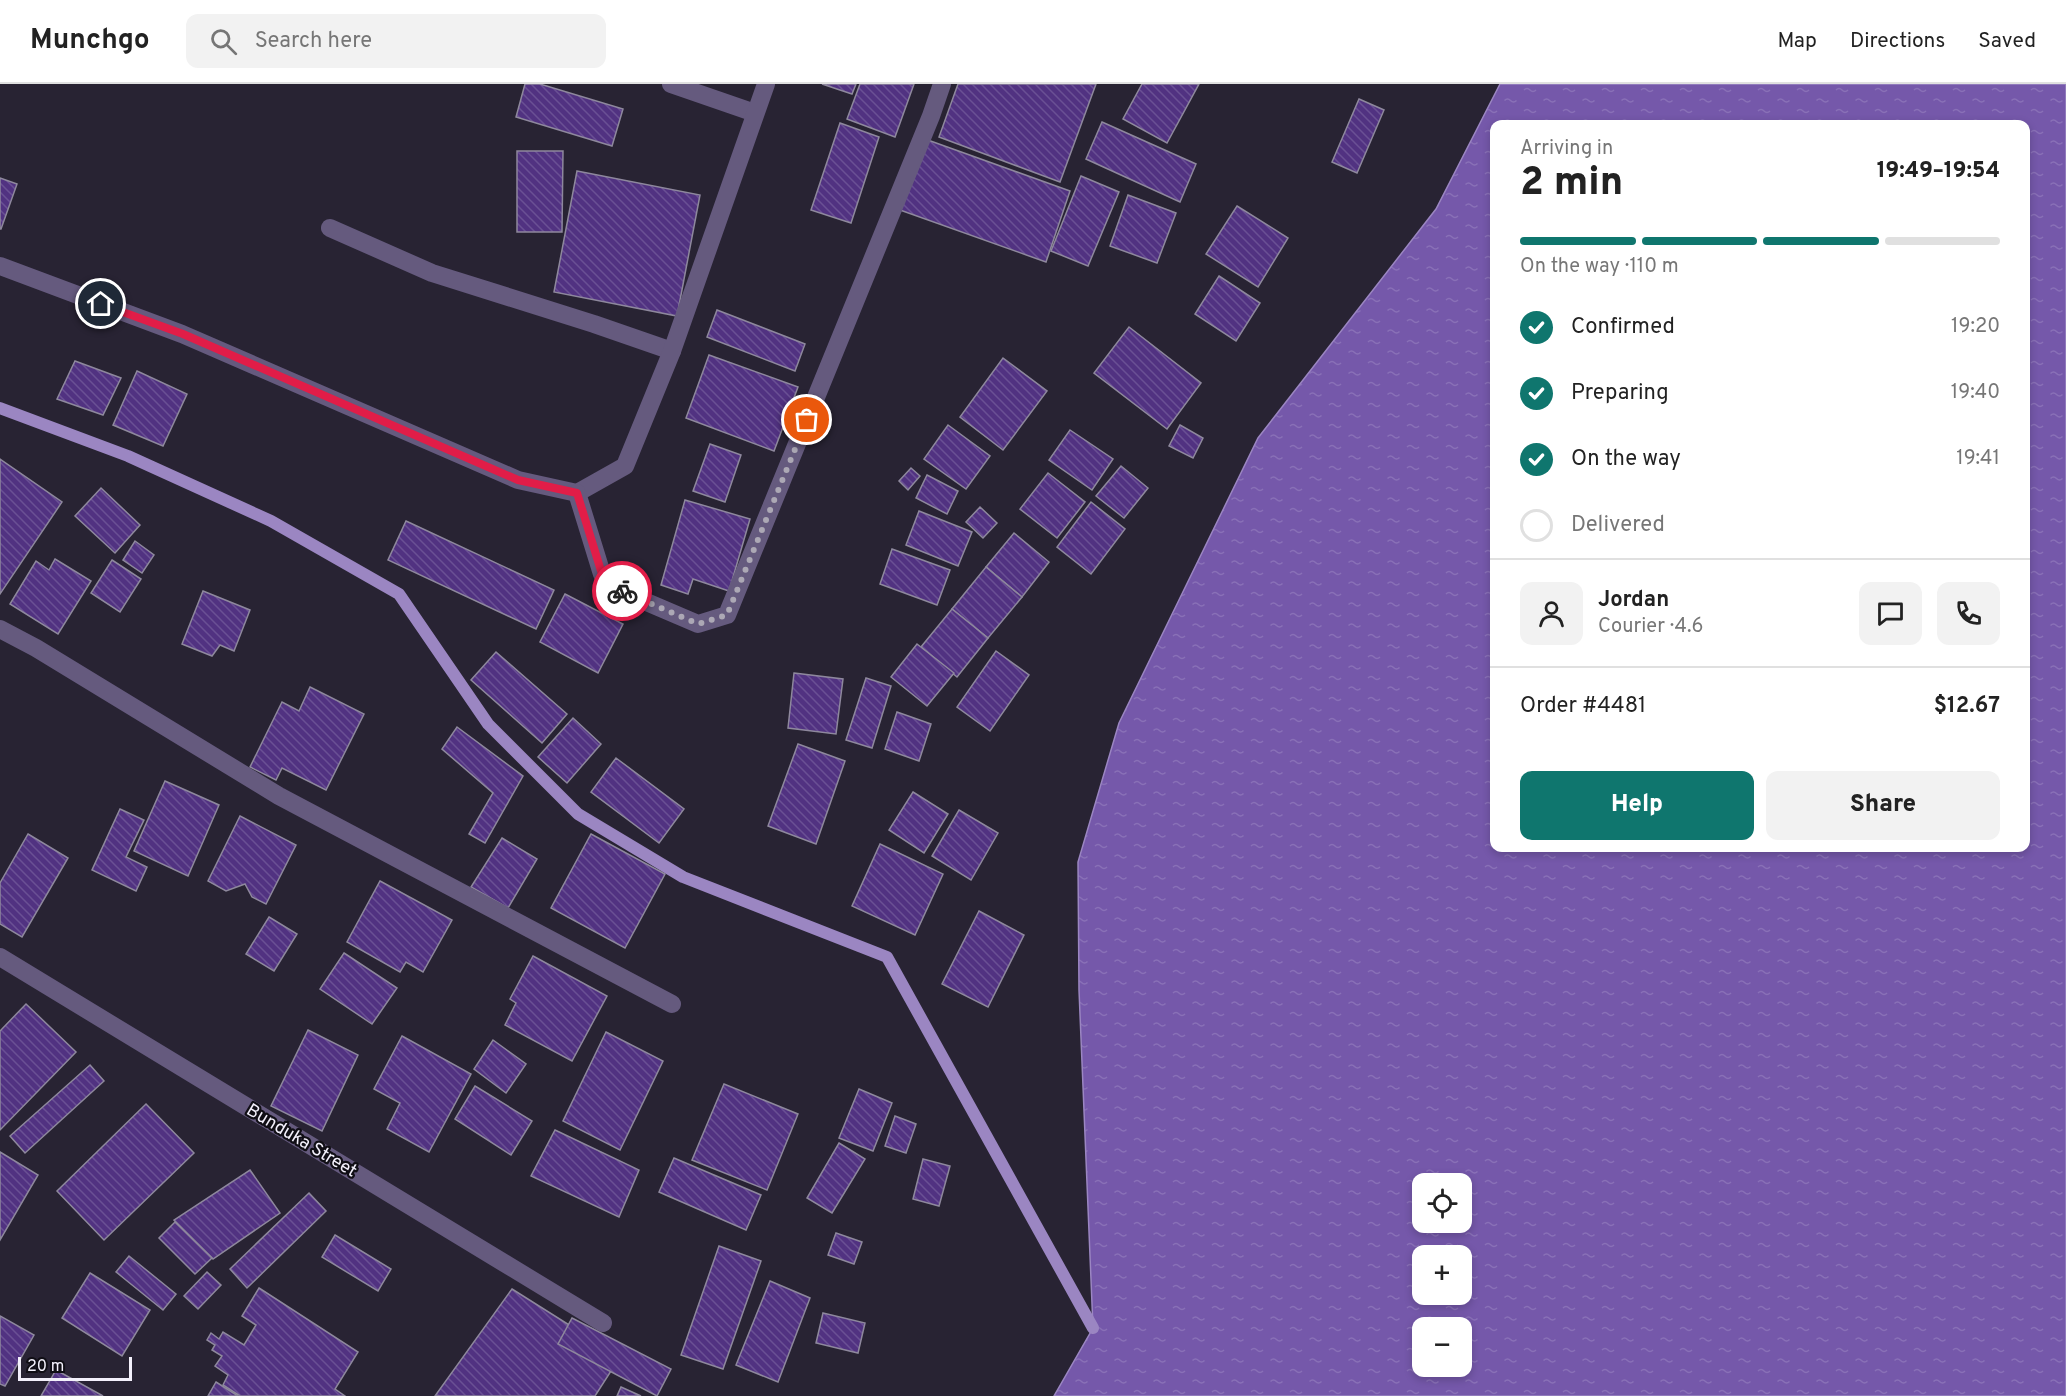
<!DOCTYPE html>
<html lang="en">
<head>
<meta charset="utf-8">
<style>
	:root { --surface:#fff; --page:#f2f2f2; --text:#222; --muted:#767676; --line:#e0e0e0; --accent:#0f766e }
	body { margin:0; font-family:Overpass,sans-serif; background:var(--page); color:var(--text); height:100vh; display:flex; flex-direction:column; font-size:22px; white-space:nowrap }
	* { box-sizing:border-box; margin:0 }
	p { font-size:20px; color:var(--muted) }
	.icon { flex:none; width:33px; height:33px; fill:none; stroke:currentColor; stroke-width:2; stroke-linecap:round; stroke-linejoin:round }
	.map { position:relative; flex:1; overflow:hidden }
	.side { position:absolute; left:1490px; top:36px; width:540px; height:732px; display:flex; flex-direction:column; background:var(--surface); border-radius:12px; box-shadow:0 3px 9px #0003 }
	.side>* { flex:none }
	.buttons { position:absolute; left:1412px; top:1089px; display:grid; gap:12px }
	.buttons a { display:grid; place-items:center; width:60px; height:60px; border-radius:12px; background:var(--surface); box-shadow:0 3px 9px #0003; font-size:30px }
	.scale { position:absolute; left:18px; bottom:15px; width:114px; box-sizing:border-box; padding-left:6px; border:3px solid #f3f0fb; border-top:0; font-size:16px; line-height:21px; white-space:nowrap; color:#f3f0fb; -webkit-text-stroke:4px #100e15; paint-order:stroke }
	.pin { position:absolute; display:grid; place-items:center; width:51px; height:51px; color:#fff; margin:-26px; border:3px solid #fff; border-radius:50%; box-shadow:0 2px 6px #0007 }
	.courier { position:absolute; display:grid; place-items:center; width:60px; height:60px; margin:-30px; border:4px solid #e11d48; border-radius:50%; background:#fff; color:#222; box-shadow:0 2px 8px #0007 }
	.headline em { font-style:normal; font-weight:800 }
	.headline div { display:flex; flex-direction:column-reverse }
	.headline { display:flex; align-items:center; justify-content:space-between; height:102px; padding:0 30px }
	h1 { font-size:39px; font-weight:800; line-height:45px }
	.bar { display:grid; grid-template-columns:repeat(4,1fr); gap:9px 6px; align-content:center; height:72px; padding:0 30px }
	.bar i { height:8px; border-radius:4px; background:var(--line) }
	.bar .on { background:var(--accent) }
	.bar p { grid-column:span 4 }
	.line { display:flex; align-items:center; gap:15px; padding:0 30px; border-top:2px solid var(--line) }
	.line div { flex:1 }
	.round { display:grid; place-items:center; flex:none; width:63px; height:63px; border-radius:12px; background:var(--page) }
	ol { padding:0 30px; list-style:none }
	li { display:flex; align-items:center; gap:18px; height:66px }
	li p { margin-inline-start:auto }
	li .icon { padding:6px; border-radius:50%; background:var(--accent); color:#fff; stroke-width:4 }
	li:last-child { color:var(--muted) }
	li i { width:33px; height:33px; border:3px solid var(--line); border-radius:50% }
	.primary-button { display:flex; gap:12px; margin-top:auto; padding:12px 30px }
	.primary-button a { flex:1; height:69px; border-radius:12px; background:var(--accent); color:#fff; font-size:24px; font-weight:800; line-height:69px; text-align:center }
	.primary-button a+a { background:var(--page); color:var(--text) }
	header { display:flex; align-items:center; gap:36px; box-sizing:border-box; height:84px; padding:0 30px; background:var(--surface); border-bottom:2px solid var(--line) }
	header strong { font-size:28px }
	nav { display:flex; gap:33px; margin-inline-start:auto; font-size:21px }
	.search { width:420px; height:54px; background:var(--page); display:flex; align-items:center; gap:15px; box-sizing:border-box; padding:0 21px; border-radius:12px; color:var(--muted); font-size:22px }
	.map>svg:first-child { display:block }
	.water { fill:url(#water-ripples); stroke:#9b86c2; stroke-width:1.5; fill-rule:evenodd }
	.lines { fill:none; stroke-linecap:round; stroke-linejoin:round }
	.stream { stroke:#9b86c2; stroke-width:12 }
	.building { fill:url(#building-back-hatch); stroke:#8e889d; stroke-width:1.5 }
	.minor { stroke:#655a7e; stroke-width:18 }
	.done { stroke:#aca8b5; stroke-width:6; stroke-dasharray:0 10.8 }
	.route { stroke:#e11d48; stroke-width:8 }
	.labels { text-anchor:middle; stroke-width:4.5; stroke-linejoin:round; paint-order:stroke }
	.street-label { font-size:18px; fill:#f3f0fb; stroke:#100e15 }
</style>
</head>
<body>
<header>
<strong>Munchgo</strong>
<div class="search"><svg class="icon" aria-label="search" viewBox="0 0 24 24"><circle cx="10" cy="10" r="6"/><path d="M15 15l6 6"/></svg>Search here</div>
<nav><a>Map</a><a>Directions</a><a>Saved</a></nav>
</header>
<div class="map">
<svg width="2066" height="1312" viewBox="0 0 2066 1312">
	<defs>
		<pattern id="water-ripples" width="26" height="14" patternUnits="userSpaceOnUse" patternTransform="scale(1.5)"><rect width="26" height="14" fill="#7558aa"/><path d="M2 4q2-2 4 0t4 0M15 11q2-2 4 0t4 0" fill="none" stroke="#8970b7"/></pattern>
		<pattern id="building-back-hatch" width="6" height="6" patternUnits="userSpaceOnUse" patternTransform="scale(1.5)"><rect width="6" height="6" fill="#513281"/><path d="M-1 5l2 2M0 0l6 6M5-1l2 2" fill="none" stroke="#6a5094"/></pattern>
	</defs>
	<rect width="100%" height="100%" fill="#282333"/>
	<path class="water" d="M1500,0H2066V1312H1054L1093,1244L1079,906L1078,778L1119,639L1258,354L1436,125ZM1494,40H2025V764H1494ZM1422,1100H1461V1138H1422ZM1422,1172H1461V1210H1422ZM1422,1244H1461V1282H1422Z"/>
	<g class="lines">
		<path class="stream" d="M0,324L128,372L271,437L399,510L488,640L578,730L683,793L887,873L1093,1244"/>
	</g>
	<g class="building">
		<path d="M525,0H540L623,25L612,62L516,33Z"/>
		<path d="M822,0H856L852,10Z"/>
		<path d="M860,0H914L895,53L847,35Z"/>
		<path d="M958,0H1096L1060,98L939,53Z"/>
		<path d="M1142,0H1199L1167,59L1123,35Z"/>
		<path d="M1359,15L1384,26L1357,89L1332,78Z"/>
		<path d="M1102,38L1196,80L1180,118L1086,75Z"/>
		<path d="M840,39L879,53L851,139L811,126Z"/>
		<path d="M925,55L1070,107L1046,178L900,126Z"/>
		<path d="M517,67H563L562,148H517Z"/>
		<path d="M577,87L700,111L677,232L554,208Z"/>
		<path d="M1081,92L1119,108L1088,182L1051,167Z"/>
		<path d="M0,94L17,100L1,145H0Z"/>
		<path d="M1128,111L1176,129L1157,179L1110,162Z"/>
		<path d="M1237,122L1288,154L1258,203L1206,170Z"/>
		<path d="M1219,192L1260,219L1236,257L1195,230Z"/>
		<path d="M717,226L805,260L795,287L707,253Z"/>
		<path d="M1129,243L1201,299L1167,345L1094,289Z"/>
		<path d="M709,271L798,303L774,367L686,334Z"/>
		<path d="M1003,274L1047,307L1003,366L960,333Z"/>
		<path d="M75,277L121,294L103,331L57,315Z"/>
		<path d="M137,287L187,310L163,362L113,341Z"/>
		<path d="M948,341L990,372L966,405L924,375Z"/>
		<path d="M1180,341L1203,354L1193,374L1169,362Z"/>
		<path d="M1070,346L1113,375L1092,406L1049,376Z"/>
		<path d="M710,360L741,371L725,418L693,407Z"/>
		<path d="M0,375L62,418L0,510Z"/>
		<path d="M1121,382L1148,404L1124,434L1096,412Z"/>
		<path d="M911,384L920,392L908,406L899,397Z"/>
		<path d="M1048,389L1085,418L1057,454L1020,425Z"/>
		<path d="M927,391L958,407L947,430L916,414Z"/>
		<path d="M101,404L140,441L115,469L75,432Z"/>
		<path d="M685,416L750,435L729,507L693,495L688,510L661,501Z"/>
		<path d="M1091,418L1125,445L1091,490L1057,463Z"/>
		<path d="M980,423L997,439L983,454L966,438Z"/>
		<path d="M919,427L972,448L958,482L906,461Z"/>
		<path d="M406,437L554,506L536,545L388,476Z"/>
		<path d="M1014,449L1049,478L1022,513L986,483Z"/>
		<path d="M135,457L154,471L142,489L123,476Z"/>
		<path d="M892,465L950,486L937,521L880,500Z"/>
		<path d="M55,475L91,497L58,550L10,520L36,477L49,486Z"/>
		<path d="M112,476L141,495L120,528L91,509Z"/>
		<path d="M986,483L1022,513L988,554L952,525Z"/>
		<path d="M203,507L250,526L234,567L220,561L212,572L182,560Z"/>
		<path d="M565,510L623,540L598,589L540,558Z"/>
		<path d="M952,525L988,554L957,593L921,563Z"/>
		<path d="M917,560L954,589L927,622L891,593Z"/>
		<path d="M996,567L1029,591L990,647L957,623Z"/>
		<path d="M496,568L567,630L542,659L471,596Z"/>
		<path d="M794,589L843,595L836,650L788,644Z"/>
		<path d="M866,594L891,602L872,664L846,656Z"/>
		<path d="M310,603L364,630L326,706L282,684L276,696L250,683L282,618L299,627Z"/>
		<path d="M897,628L931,640L919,677L885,665Z"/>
		<path d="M573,634L601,660L567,699L538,673Z"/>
		<path d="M457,643L523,692L485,759L469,750L493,709L442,665Z"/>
		<path d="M798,660L845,677L816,760L768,742Z"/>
		<path d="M616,674L684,725L659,759L591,708Z"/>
		<path d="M165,697L219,721L188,792L134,767Z"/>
		<path d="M913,708L948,730L924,769L889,746Z"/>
		<path d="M120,725L144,736L126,773L147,783L136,807L92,786Z"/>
		<path d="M959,726L998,749L971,796L932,772Z"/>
		<path d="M240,732L296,761L266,820L252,813L245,800L226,807L208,797Z"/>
		<path d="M28,750L68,774L22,853L0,840V799Z"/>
		<path d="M591,750L665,790L625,864L551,824Z"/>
		<path d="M502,754L537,775L508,824L471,803Z"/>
		<path d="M880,760L943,790L915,851L852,822Z"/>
		<path d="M380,797L452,836L423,888L406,878L400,888L347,858Z"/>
		<path d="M979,827L1024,851L988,923L942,900Z"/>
		<path d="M269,833L297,850L274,887L246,870Z"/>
		<path d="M344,869L397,904L372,940L320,905Z"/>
		<path d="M533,872L607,912L572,977L505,941L516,919L510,915Z"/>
		<path d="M26,920L76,968L0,1046V947Z"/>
		<path d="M308,946L358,971L322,1047L271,1022Z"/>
		<path d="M606,948L663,977L620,1066L563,1037Z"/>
		<path d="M402,952L471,990L429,1068L387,1045L400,1019L374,1005Z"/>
		<path d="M493,956L526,980L506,1009L474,985Z"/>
		<path d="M90,981L104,997L25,1069L10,1052Z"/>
		<path d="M724,1000L798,1030L767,1106L692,1076Z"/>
		<path d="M475,1002L532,1037L511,1071L455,1035Z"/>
		<path d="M859,1005L892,1019L873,1067L839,1054Z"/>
		<path d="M146,1020L194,1069L104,1156L57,1107Z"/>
		<path d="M895,1032L916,1040L906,1069L885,1062Z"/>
		<path d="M555,1046L639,1086L619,1133L531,1092Z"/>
		<path d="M839,1059L865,1075L832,1129L807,1114Z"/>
		<path d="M0,1068L38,1091L0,1156Z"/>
		<path d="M674,1074L761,1111L746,1146L659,1108Z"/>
		<path d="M923,1075L950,1082L939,1122L913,1115Z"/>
		<path d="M250,1086L280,1129L213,1175L174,1136Z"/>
		<path d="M309,1109L326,1127L247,1204L230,1185Z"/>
		<path d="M175,1138L212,1174L195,1190L159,1154Z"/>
		<path d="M836,1149L862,1158L854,1180L828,1171Z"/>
		<path d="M335,1151L391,1185L378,1207L322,1173Z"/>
		<path d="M719,1162L761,1177L723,1285L681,1271Z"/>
		<path d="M129,1172L176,1210L163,1226L116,1188Z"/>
		<path d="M207,1188L221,1201L198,1225L184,1212Z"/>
		<path d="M90,1189L150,1226L122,1272L62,1234Z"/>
		<path d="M770,1197L810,1214L778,1298L736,1281Z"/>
		<path d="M259,1204L358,1268L335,1305L345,1312H240L223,1301L228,1291L215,1282L222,1272L212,1266L215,1261L207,1256L211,1249L219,1255L223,1248L244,1261L256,1241L242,1232Z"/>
		<path d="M512,1205L620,1273L595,1312H435Z"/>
		<path d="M823,1229L865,1239L858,1269L816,1259Z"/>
		<path d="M0,1232L34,1251L5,1302L0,1300Z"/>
		<path d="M572,1234L671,1285L657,1312L558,1260Z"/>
		<path d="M56,1286L103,1312H41Z"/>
		<path d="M216,1298L238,1312H208Z"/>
		<path d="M621,1303L641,1312H617Z"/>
	</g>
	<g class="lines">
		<g class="minor">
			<path d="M671,0L755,29"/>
			<path d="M330,144L432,189L594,240L672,267"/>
			<path d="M0,182L182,250L518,396L577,409L625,382L672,267L766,0"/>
			<path d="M577,409L602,490L623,508L698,540L727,531L931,32L942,0"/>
			<path d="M0,545L36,564L279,712L672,920"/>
			<path d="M0,873L603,1239"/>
		</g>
	</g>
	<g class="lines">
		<path class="done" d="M622,507L698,540L727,531L807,336"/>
		<path class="route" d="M101,220L183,250L518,396L577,409L602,490L622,507"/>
	</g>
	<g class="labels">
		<g class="street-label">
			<text transform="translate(302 1056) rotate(31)" y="6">Bunduka Street</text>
		</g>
	</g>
</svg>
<div class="buttons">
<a><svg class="icon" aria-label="locate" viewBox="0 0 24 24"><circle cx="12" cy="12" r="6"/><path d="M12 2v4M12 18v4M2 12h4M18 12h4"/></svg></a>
<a>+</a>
<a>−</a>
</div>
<div class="scale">20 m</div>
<div class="pin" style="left:807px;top:336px;background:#ea580c"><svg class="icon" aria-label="bag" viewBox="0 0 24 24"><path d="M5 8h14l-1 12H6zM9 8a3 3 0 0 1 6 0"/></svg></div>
<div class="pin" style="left:101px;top:220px;background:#1f2937"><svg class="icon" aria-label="home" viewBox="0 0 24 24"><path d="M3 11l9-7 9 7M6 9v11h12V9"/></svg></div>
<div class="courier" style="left:622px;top:507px"><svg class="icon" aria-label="bike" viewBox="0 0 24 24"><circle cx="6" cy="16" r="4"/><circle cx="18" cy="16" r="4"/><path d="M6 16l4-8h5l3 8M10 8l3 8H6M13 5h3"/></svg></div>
<section class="side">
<div class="headline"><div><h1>2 min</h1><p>Arriving in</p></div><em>19:49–19:54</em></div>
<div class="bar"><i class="on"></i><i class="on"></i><i class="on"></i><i></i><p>On the way · 110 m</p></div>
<ol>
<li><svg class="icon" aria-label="check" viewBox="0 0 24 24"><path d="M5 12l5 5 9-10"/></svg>Confirmed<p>19:20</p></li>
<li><svg class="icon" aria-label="check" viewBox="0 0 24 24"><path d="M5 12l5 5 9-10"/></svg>Preparing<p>19:40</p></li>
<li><svg class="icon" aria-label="check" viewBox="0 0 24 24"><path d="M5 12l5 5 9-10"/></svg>On the way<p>19:41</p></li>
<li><i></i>Delivered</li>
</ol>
<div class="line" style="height:108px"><a class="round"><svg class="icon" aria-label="person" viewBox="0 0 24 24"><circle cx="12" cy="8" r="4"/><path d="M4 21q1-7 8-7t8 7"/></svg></a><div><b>Jordan</b><p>Courier · 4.6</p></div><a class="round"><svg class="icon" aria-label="chat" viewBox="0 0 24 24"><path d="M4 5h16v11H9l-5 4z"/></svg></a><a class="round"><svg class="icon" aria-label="phone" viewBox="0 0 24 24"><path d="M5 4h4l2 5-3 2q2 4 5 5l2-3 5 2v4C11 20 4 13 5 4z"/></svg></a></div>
<div class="line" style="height:78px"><div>Order #4481</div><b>$12.67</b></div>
<div class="primary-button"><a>Help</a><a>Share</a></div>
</section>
</div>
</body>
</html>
